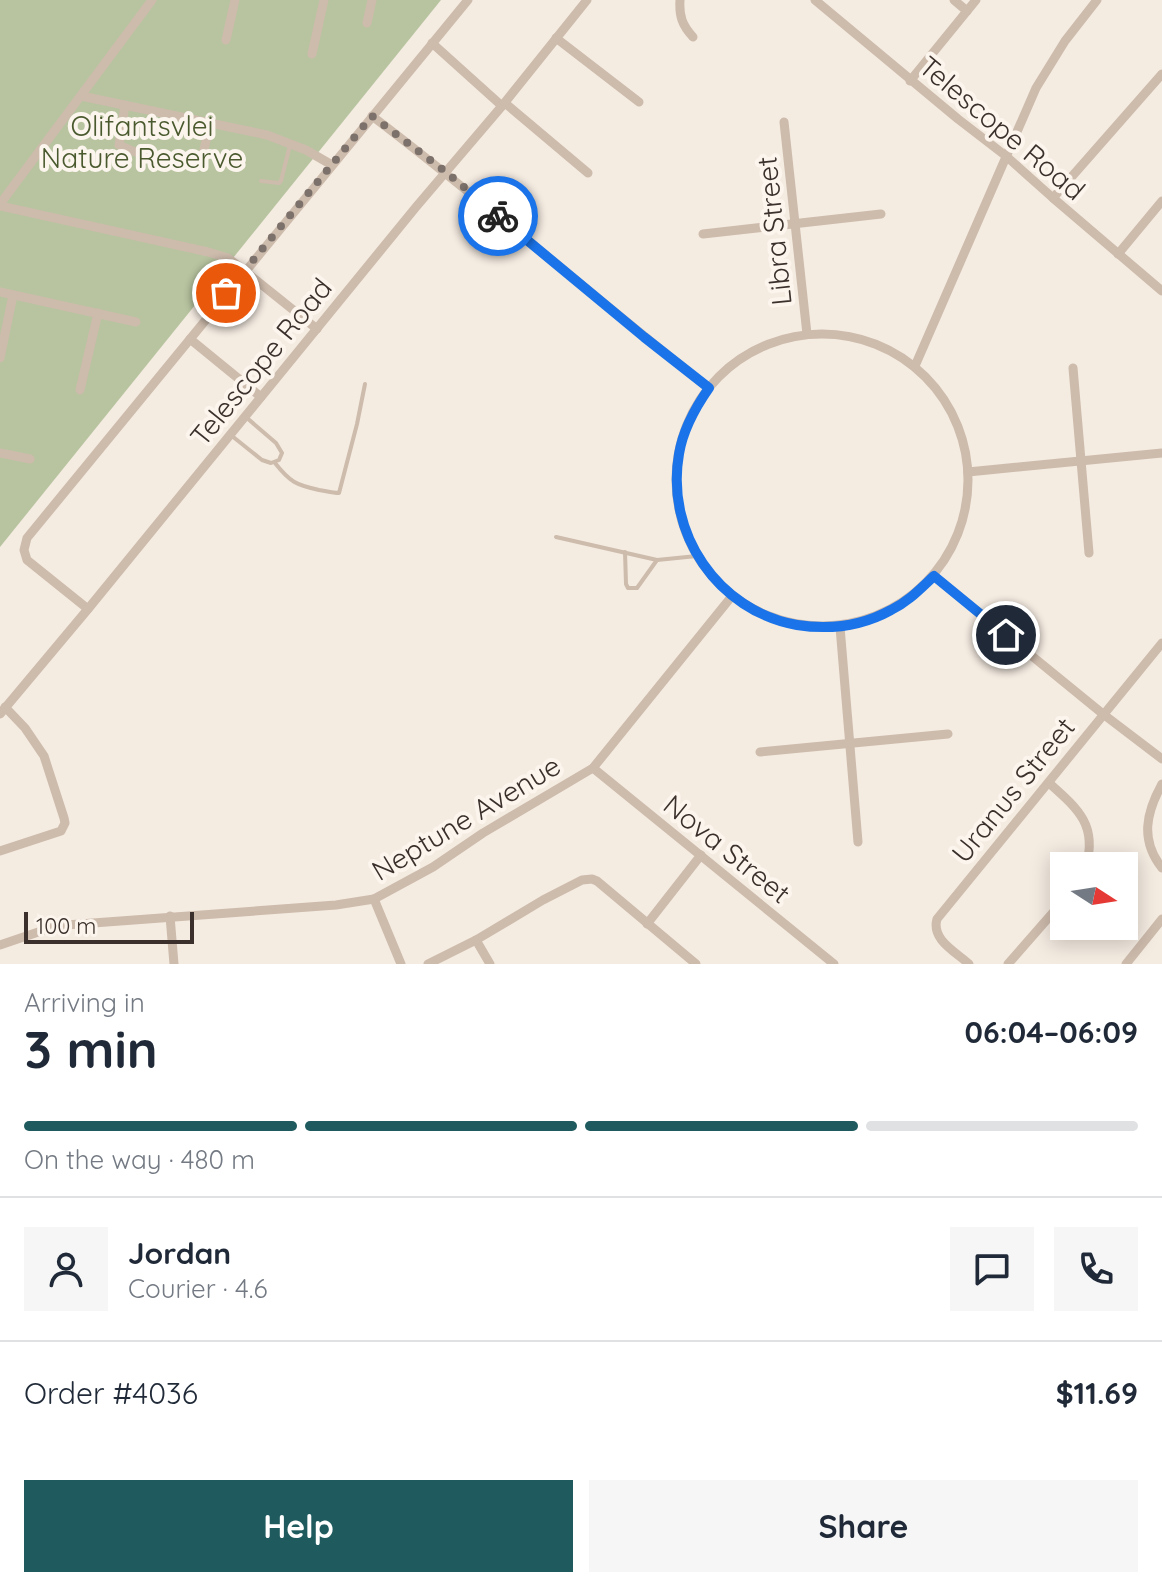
<!DOCTYPE html>
<html lang="en">
<head>
<meta charset="utf-8">
<style>
	:root { --surface:#fff; --page:#f6f6f7; --text:#1f2937; --muted:#747a83; --line:#e0e1e3; --accent:#1f5a5e }
	body { margin:0; font-family:Quicksand,sans-serif; background:var(--page); color:var(--text); height:100vh; display:flex; flex-direction:column; font-size:30px; white-space:nowrap }
	* { box-sizing:border-box; margin:0 }
	p { font-size:26px; color:var(--muted) }
	.icon { flex:none; width:44px; height:44px; fill:none; stroke:currentColor; stroke-width:2; stroke-linecap:round; stroke-linejoin:round }
	.map { position:relative; height:964px; overflow:hidden }
	.sheet { display:flex; flex-direction:column; background:var(--surface); flex:1 }
	.sheet>* { flex:none }
	.needle { width:52px; rotate:102deg }
	.controls { position:absolute; left:1050px; top:852px; display:grid; gap:16px }
	.controls a { display:grid; place-items:center; width:88px; height:88px; border-radius:0px; background:var(--surface); box-shadow:0 4px 20px #0003; font-size:40px }
	.scale { position:absolute; left:24px; bottom:20px; width:170px; box-sizing:border-box; padding-left:8px; border:4px solid #3b302b; border-top:0; font-size:22px; line-height:28px; white-space:nowrap; color:#3b302b; -webkit-text-stroke:6px #fbf5ee; paint-order:stroke }
	.pin { position:absolute; display:grid; place-items:center; width:68px; height:68px; color:#fff; margin:-34px; border:4px solid #fff; border-radius:50%; box-shadow:0 2px 8px #0007 }
	.courier { position:absolute; display:grid; place-items:center; width:80px; height:80px; margin:-40px; border:6px solid #1a73e8; border-radius:50%; background:#fff; color:#222; box-shadow:0 2px 10px #0007 }
	.headline em { font-style:normal; font-weight:800 }
	.headline div { display:flex; flex-direction:column-reverse }
	.headline { display:flex; align-items:center; justify-content:space-between; height:136px; padding:0 24px }
	h1 { font-size:52px; font-weight:800; line-height:60px }
	.bar { display:grid; grid-template-columns:repeat(4,1fr); gap:12px 8px; align-content:center; height:96px; padding:0 24px }
	.bar i { height:10px; border-radius:6px; background:var(--line) }
	.bar .selected { background:var(--accent) }
	.bar p { grid-column:span 4 }
	.line { display:flex; align-items:center; gap:20px; padding:0 24px; border-top:2px solid var(--line) }
	.line div { flex:1 }
	.round { display:grid; place-items:center; flex:none; width:84px; height:84px; border-radius:0px; background:var(--page) }
	.button { display:flex; gap:16px; margin-top:auto; padding:16px 24px }
	.button a { flex:1; height:92px; border-radius:0px; background:var(--accent); color:#fff; font-size:32px; font-weight:800; line-height:92px; text-align:center }
	.button a+a { background:var(--page); color:var(--text) }
	.map>svg:first-child { display:block }
	.green { fill:#b8c4a0 }
	.lines { fill:none; stroke-linecap:round; stroke-linejoin:round }
	.lane { stroke:#cdbbac; stroke-width:4 }
	.street { stroke:#cdbbac; stroke-width:9 }
	.done { stroke:#7c716b; stroke-width:8; stroke-dasharray:0 14.4 }
	.route { stroke:#1a73e8; stroke-width:10 }
	.labels { text-anchor:middle; stroke-width:8; stroke-linejoin:round; paint-order:stroke }
	.park-label { font-size:28px; fill:#4a5a2e; stroke:#fbf5ee }
	.street-label { font-size:28px; fill:#3b302b; stroke:#fbf5ee }
</style>
</head>
<body>
<div class="map">
<svg width="1162" height="964" viewBox="0 0 1162 964">
	<rect width="100%" height="100%" fill="#f4ebe1"/>
	<path class="green" d="M0,0H441L0,547Z"/>
	<g class="lines">
		<g class="lane">
			<path d="M261,181L279,183L281,181L290,145"/>
			<path d="M232,436L262,460L271,463L279,460L282,453L276,443L247,418"/>
			<path d="M275,463C290,482 296,485 319,490C326,491 332,493 339,493L357,424L365,384"/>
			<path d="M556,537L657,560L697,556"/>
			<path d="M625,552L626,584L628,588H637L657,560"/>
		</g>
		<g class="street">
			<path d="M680,0C679,16 682,25 693,37"/>
			<path d="M815,0L958,119L1006,156L1053,198L1162,291"/>
			<path d="M954,0L967,11"/>
			<path d="M367,23L372,0"/>
			<path d="M556,38L639,102"/>
			<path d="M226,40L235,0"/>
			<path d="M432,43L502,106"/>
			<path d="M312,54L324,0"/>
			<path d="M910,81L976,0"/>
			<path d="M81,96L267,135L306,150L332,165"/>
			<path d="M505,103L588,173"/>
			<path d="M125,105L119,145L135,152"/>
			<path d="M372,116C487,203 595,299 709,388"/>
			<path d="M784,122L807,334"/>
			<path d="M181,164L197,165L201,163L210,123"/>
			<path d="M1053,198L1162,74"/>
			<path d="M0,204L152,0"/>
			<path d="M0,206L208,252L228,258L236,264L317,329"/>
			<path d="M703,234L881,214"/>
			<path d="M1118,254L1162,201"/>
			<path d="M0,292L136,322"/>
			<circle cx="822" cy="480" r="146"/>
			<path d="M190,339L261,397"/>
			<path d="M0,358L13,295"/>
			<path d="M915,366L1036,88L1065,41L1097,0"/>
			<path d="M1073,368L1089,553"/>
			<path d="M80,390L98,313"/>
			<path d="M0,453L30,459"/>
			<path d="M968,472L1162,453"/>
			<path d="M934,576L1103,714L1162,759"/>
			<path d="M88,609L27,560L24,550L27,538L468,0"/>
			<path d="M840,627L858,842"/>
			<path d="M0,714L88,609L416,207L502,106L587,0"/>
			<path d="M760,752L948,734"/>
			<path d="M593,768L834,964"/>
			<path d="M1049,783C1077,808 1098,825 1086,866"/>
			<path d="M1162,784C1146,813 1140,840 1162,868"/>
			<path d="M0,851L61,831L65,823L64,818L44,756L25,728L5,707"/>
			<path d="M374,899L401,964"/>
			<path d="M170,916L174,964"/>
			<path d="M647,924L701,855"/>
			<path d="M476,940L490,964"/>
			<path d="M0,945L53,927L66,925L336,905L374,899L433,867L483,833L593,768L732,596"/>
			<path d="M428,964L476,940L543,900L582,880L592,879L597,881L696,964"/>
			<path d="M969,964C956,952 931,940 937,919L1162,643"/>
			<path d="M1008,964L1064,900"/>
			<path d="M1126,964L1162,919"/>
		</g>
	</g>
	<g class="lines">
		<path class="done" d="M226,293L372,116L446,172L498,216"/>
		<path class="route" d="M498,216L644,337L709,388C695,408 683,429 679,454C665,533 718,611 797,625C829,630 862,626 891,610C908,602 920,589 934,576L1006,635"/>
	</g>
	<g class="labels">
		<g class="park-label">
			<text x="142" y="136">Olifantsvlei<tspan x="142" dy="32">Nature Reserve</tspan></text>
		</g>
		<g class="street-label">
			<text transform="translate(1002 128) rotate(40)" y="10">Telescope Road</text>
			<text transform="translate(774 231) rotate(-96)" y="10">Libra Street</text>
			<text transform="translate(261 362) rotate(-51)" y="10">Telescope Road</text>
			<text transform="translate(1013 790) rotate(-51)" y="10">Uranus Street</text>
			<text transform="translate(466 818) rotate(-31)" y="10">Neptune Avenue</text>
			<text transform="translate(727 849) rotate(39)" y="10">Nova Street</text>
		</g>
	</g>
</svg>
<div class="controls">
<a><svg class="needle" viewBox="-14 -14 28 28"><path d="M0-13l5 13h-10z" fill="#e53935"/><path d="M0 13l5-13h-10z" fill="#747a83"/></svg></a>
</div>
<div class="scale">100 m</div>
<div class="pin" style="left:226px;top:293px;background:#ea580c"><svg class="icon" aria-label="bag" viewBox="0 0 24 24"><path d="M5 8h14l-1 12H6zM9 8a3 3 0 0 1 6 0"/></svg></div>
<div class="pin" style="left:1006px;top:635px;background:#1f2937"><svg class="icon" aria-label="home" viewBox="0 0 24 24"><path d="M3 11l9-7 9 7M6 9v11h12V9"/></svg></div>
<div class="courier" style="left:498px;top:216px"><svg class="icon" aria-label="bike" viewBox="0 0 24 24"><circle cx="6" cy="16" r="4"/><circle cx="18" cy="16" r="4"/><path d="M6 16l4-8h5l3 8M10 8l3 8H6M13 5h3"/></svg></div>
</div>
<section class="sheet">
<div class="headline"><div><h1>3 min</h1><p>Arriving in</p></div><em>06:04–06:09</em></div>
<div class="bar"><i class="selected"></i><i class="selected"></i><i class="selected"></i><i></i><p>On the way · 480 m</p></div>
<div class="line" style="height:144px"><a class="round"><svg class="icon" aria-label="person" viewBox="0 0 24 24"><circle cx="12" cy="8" r="4"/><path d="M4 21q1-7 8-7t8 7"/></svg></a><div><b>Jordan</b><p>Courier · 4.6</p></div><a class="round"><svg class="icon" aria-label="chat" viewBox="0 0 24 24"><path d="M4 5h16v11H9l-5 4z"/></svg></a><a class="round"><svg class="icon" aria-label="phone" viewBox="0 0 24 24"><path d="M5 4h4l2 5-3 2q2 4 5 5l2-3 5 2v4C11 20 4 13 5 4z"/></svg></a></div>
<div class="line" style="height:104px"><div>Order #4036</div><b>$11.69</b></div>
<div class="button"><a>Help</a><a>Share</a></div>
</section>
</body>
</html>
